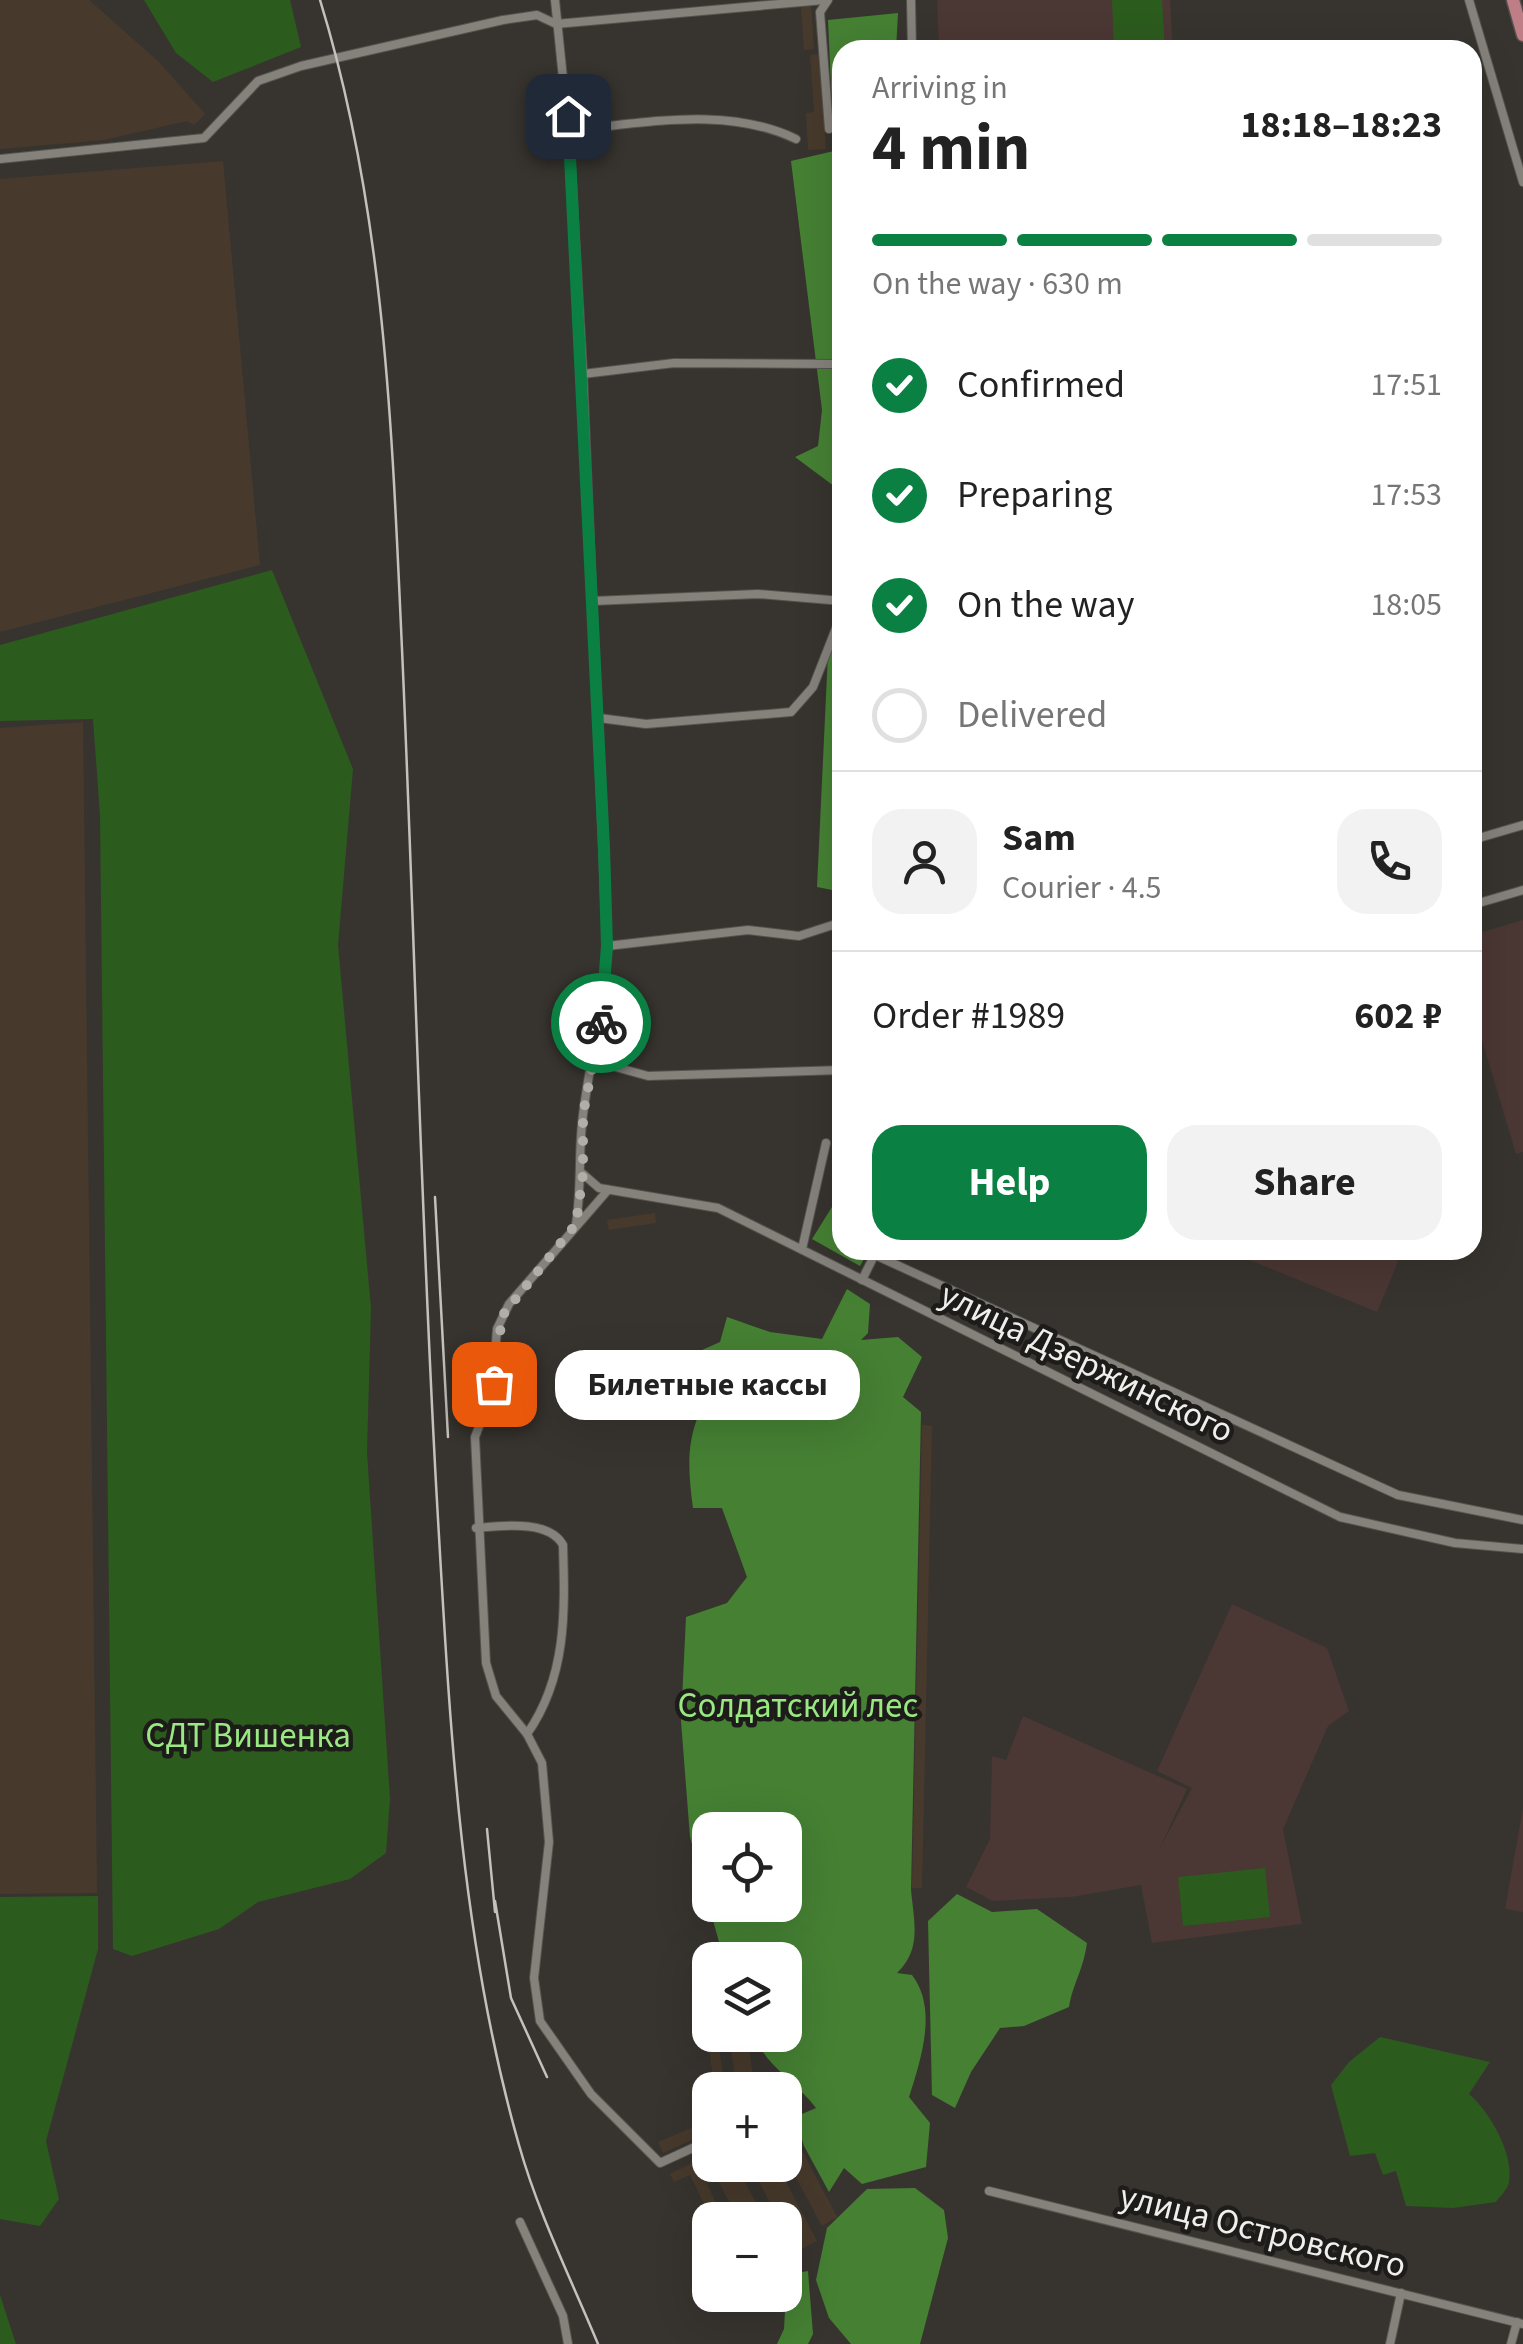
<!DOCTYPE html>
<html lang="en">
<head>
<meta charset="utf-8">
<style>
	:root { --surface:#fff; --page:#f2f2f2; --text:#222; --muted:#767676; --line:#e0e0e0; --accent:#0b8043 }
	body { margin:0; font-family:"Source Sans 3",sans-serif; background:var(--page); color:var(--text); height:100vh; display:flex; flex-direction:column; font-size:38px; white-space:nowrap }
	* { box-sizing:border-box; margin:0 }
	p { font-size:32px; color:var(--muted) }
	.icon { flex:none; width:55px; height:55px; fill:none; stroke:currentColor; stroke-width:2; stroke-linecap:round; stroke-linejoin:round }
	.map { position:relative; flex:1; overflow:hidden }
	.details { position:absolute; left:832px; top:40px; width:650px; height:1220px; display:flex; flex-direction:column; background:var(--surface); border-radius:30px; box-shadow:0 10px 40px #0002 }
	.details>* { flex:none }
	.tools { position:absolute; left:692px; top:1812px; display:grid; gap:20px }
	.tools a { display:grid; place-items:center; width:110px; height:110px; border-radius:20px; background:var(--surface); box-shadow:0 10px 40px #0002; font-size:50px }
	.pin { position:absolute; display:grid; place-items:center; width:85px; height:85px; color:#fff; margin:-42px; border-radius:20px; box-shadow:0 5px 15px #0006 }
	.courier { position:absolute; display:grid; place-items:center; width:100px; height:100px; margin:-50px; border:8px solid #0b8043; border-radius:50%; background:#fff; color:#222; box-shadow:0 2px 12px #0007 }
	.bubble { position:absolute; height:70px; border-radius:30px; background:var(--surface); box-shadow:0 10px 40px #0002; font-size:32px; font-weight:700; line-height:70px; text-align:center }
	.headline em { font-style:normal; font-weight:700 }
	.headline div { display:flex; flex-direction:column-reverse }
	.headline { display:flex; align-items:center; justify-content:space-between; height:170px; padding:0 40px }
	h1 { font-size:65px; font-weight:700; line-height:75px }
	.bar { display:grid; grid-template-columns:repeat(4,1fr); gap:15px 10px; align-content:center; height:120px; padding:0 40px }
	.bar i { height:12px; border-radius:8px; background:var(--line) }
	.bar .on { background:var(--accent) }
	.bar p { grid-column:span 4 }
	.line { display:flex; align-items:center; gap:25px; padding:0 40px; border-top:2px solid var(--line) }
	.line div { flex:1 }
	.round { display:grid; place-items:center; flex:none; width:105px; height:105px; border-radius:30px; background:var(--page) }
	ol { padding:0 40px; list-style:none }
	li { display:flex; align-items:center; gap:30px; height:110px }
	li p { margin-inline-start:auto }
	li .icon { padding:10px; border-radius:50%; background:var(--accent); color:#fff; stroke-width:4 }
	li:last-child { color:var(--muted) }
	li i { width:55px; height:55px; border:5px solid var(--line); border-radius:50% }
	.action { display:flex; gap:20px; margin-top:auto; padding:20px 40px }
	.action a { flex:1; height:115px; border-radius:30px; background:var(--accent); color:#fff; font-size:40px; font-weight:700; line-height:115px; text-align:center }
	.action a+a { background:var(--page); color:var(--text) }
	.map>svg:first-child { display:block }
	.industrial { fill:#473a2c }
	.education { fill:#4b3734 }
	.green { fill:#2c5b1e }
	.forest { fill:#458033; fill-rule:evenodd }
	.lines { fill:none; stroke-linecap:round; stroke-linejoin:round }
	.minor-casing { stroke:#55534e; stroke-width:10 }
	.primary-casing { stroke:#55534e; stroke-width:15 }
	.minor { stroke:#85827c; stroke-width:8 }
	.primary { stroke:#bf7d85; stroke-width:12 }
	.rail { stroke:#c3c1bd; stroke-width:2.5 }
	.done { stroke:#b0aea9; stroke-width:10; stroke-dasharray:0 18 }
	.route { stroke:#0b8043; stroke-width:12 }
	.labels { text-anchor:middle; stroke-width:9; stroke-linejoin:round; paint-order:stroke }
	.street-label { font-size:35px; fill:#f1efeb; stroke:#1d1c1a }
	.park-label { font-size:35px; fill:#99e882; stroke:#1d1c1a }
</style>
</head>
<body>
<div class="map">
<svg width="1523" height="2344" viewBox="0 0 1523 2344">
	<rect width="100%" height="100%" fill="#37342f"/>
	<g class="industrial">
		<path d="M0,0H89L159,62L205,114L194,125L187,121L104,140L0,149Z"/>
		<path d="M801,5H811L814,49L804,50Z"/>
		<path d="M819,54L826,149L808,150L806,113L814,112L810,55Z"/>
		<path d="M223,161L260,565L0,632V179Z"/>
		<path d="M83,722L97,1893L0,1894V728Z"/>
		<path d="M655,1213L656,1223L609,1230L607,1220Z"/>
		<path d="M922,1425L932,1426L922,1888H912Z"/>
		<path d="M748,2041L755,2090H737L730,2044Z"/>
		<path d="M719,2048L725,2090H715L709,2050Z"/>
		<path d="M785,2118L837,2217L822,2226L785,2157Z"/>
		<path d="M710,2120V2132L663,2153L658,2142Z"/>
		<path d="M710,2147V2165H736L765,2220H739L702,2151Z"/>
		<path d="M696,2161L724,2220H712L690,2175L674,2182L670,2174Z"/>
		<path d="M750,2165H777L817,2241L796,2252L785,2231V2220H779Z"/>
	</g>
	<g class="education">
		<path d="M937,0H1170L1173,50H939Z"/>
		<path d="M1523,920V1152L1516,1154L1473,1010L1472,935Z"/>
		<path d="M1225,1250H1394L1398,1262L1377,1312Z"/>
		<path d="M1232,1604L1327,1648L1349,1711L1328,1726L1283,1829L1302,1924L1152,1943L1141,1885L1071,1897L993,1901L966,1887L990,1839L992,1756L1006,1760L1023,1716L1187,1789L1160,1848L1192,1788L1157,1771Z"/>
		<path d="M1523,1808V1912L1505,1909Z"/>
	</g>
	<g class="green">
		<path d="M144,0H290L301,47L213,82L176,53Z"/>
		<path d="M1112,0H1162L1165,50H1114Z"/>
		<path d="M272,570L353,769L338,945L371,1308L367,1452L390,1799L386,1853L350,1879L258,1902L219,1929L132,1956L113,1949L100,815L93,719L0,721V645Z"/>
		<path d="M1265,1868L1270,1917L1183,1926L1178,1877Z"/>
		<path d="M98,1896V1949L46,2141L59,2199L40,2226L0,2219V1897Z"/>
		<path d="M1380,2037L1490,2062L1469,2094C1489,2111 1514,2153 1509,2182C1508,2189 1500,2196 1496,2202L1453,2208L1406,2206L1396,2171L1383,2175L1375,2153L1350,2156L1331,2085L1349,2062Z"/>
		<path d="M0,2295L16,2344H0Z"/>
	</g>
	<g class="forest">
		<path d="M898,13L896,50H842V492L795,457L818,446L822,410L791,161L834,151L828,20Z"/>
		<path d="M842,638V892L817,887L828,654Z"/>
		<path d="M842,1191V1250H869L860,1266L812,1239Z"/>
		<path d="M847,1289L870,1304L868,1333L861,1340L898,1337L922,1357L903,1397L921,1412L911,1890C914,1922 922,1949 897,1973L912,1975C938,2009 921,2059 909,2097L930,2123L926,2167L862,2184L844,2168L829,2192L804,2146L795,2117L816,2108C795,2080 767,2068 754,2035H785V1960H724L690,1837L681,1721L686,1617L727,1603L747,1577L722,1508H693C685,1451 688,1420 724,1373L718,1355L702,1350L720,1342L727,1317L770,1332L822,1339ZM785,1830V1905H710V1830Z"/>
		<path d="M957,1894L992,1912L1037,1909L1087,1943C1083,1971 1073,1983 1069,2007L1024,2026L1000,2028L971,2072L955,2108L932,2095L928,1921Z"/>
		<path d="M915,2188L944,2210L948,2238L920,2344H851L829,2318L816,2280L827,2228L867,2189Z"/>
		<path d="M808,2271L813,2334L808,2344H777L784,2329L787,2275Z"/>
	</g>
	<g class="lines">
		<defs>
			<g id="minor">
				<path d="M555,0L570,147L583,374L607,946C605,1005 590,1058 583,1115C578,1151 582,1186 576,1224"/>
				<path d="M828,0L820,12L829,129"/>
				<path d="M911,0L912,50"/>
				<path d="M1469,0L1523,182"/>
				<path d="M568,130C645,124 725,105 796,139"/>
				<path d="M0,159L204,138L258,81L301,66L503,20L537,15L556,24L824,0"/>
				<path d="M583,374L674,363L833,364"/>
				<path d="M593,601L758,594L842,601"/>
				<path d="M599,718L646,724L791,712L813,687L842,613"/>
				<path d="M1472,840L1523,825"/>
				<path d="M1472,905L1523,890"/>
				<path d="M607,946L748,930L799,936L842,922"/>
				<path d="M594,1061L648,1076L842,1070"/>
				<path d="M583,1174L599,1188L718,1208L1340,1517L1455,1543L1523,1549"/>
				<path d="M608,1190L509,1304L497,1329L492,1393L475,1437L486,1663L496,1696L527,1734L542,1763L549,1842L534,1978L540,2021L591,2094L660,2163L710,2140"/>
				<path d="M802,1249L826,1143"/>
				<path d="M875,1255L1398,1495L1523,1520"/>
				<path d="M862,1280L877,1250"/>
				<path d="M476,1528C501,1526 549,1519 563,1545C565,1612 567,1677 527,1734"/>
				<path d="M989,2191L1523,2324"/>
				<path d="M520,2222L563,2316L568,2344"/>
				<path d="M1390,2344L1401,2293"/>
				<path d="M1511,2344L1517,2322"/>
			</g>
			<path id="primary" d="M1513,0L1523,35"/>
		</defs>
		<use href="#minor" class="minor-casing"/>
		<use href="#primary" class="primary-casing"/>
		<use href="#minor" class="minor"/>
		<use href="#primary" class="primary"/>
		<g class="rail">
			<path d="M320,0C385,211 392,430 402,649C415,939 421,1229 438,1519C450,1728 461,1942 519,2145C538,2213 571,2279 598,2344"/>
			<path d="M435,1197L448,1437"/>
			<path d="M487,1829L495,1912"/>
			<path d="M495,1901L511,1998L547,2077"/>
		</g>
	</g>
	<g class="lines">
		<path class="done" d="M494,1384L502,1316L576,1224L583,1174V1114L601,1023"/>
		<path class="route" d="M568,116L604,848L607,946L601,1023"/>
	</g>
	<g class="labels">
		<g class="street-label">
			<text transform="translate(1087 1362) rotate(26)" y="12">улица Дзержинского</text>
			<text transform="translate(1263 2230) rotate(14)" y="12">улица Островского</text>
		</g>
		<g class="park-label">
			<text x="798" y="1717">Солдатский лес</text>
			<text x="248" y="1747">СДТ Вишенка</text>
		</g>
	</g>
</svg>
<div class="tools">
<a><svg class="icon" aria-label="locate" viewBox="0 0 24 24"><circle cx="12" cy="12" r="6"/><path d="M12 2v4M12 18v4M2 12h4M18 12h4"/></svg></a>
<a><svg class="icon" aria-label="layers" viewBox="0 0 24 24"><path d="M12 4l9 5-9 5-9-5zM3 14l9 5 9-5"/></svg></a>
<a>+</a>
<a>−</a>
</div>
<div class="pin" style="left:494px;top:1384px;background:#ea580c"><svg class="icon" aria-label="bag" viewBox="0 0 24 24"><path d="M5 8h14l-1 12H6zM9 8a3 3 0 0 1 6 0"/></svg></div>
<div class="pin" style="left:568px;top:116px;background:#1f2937"><svg class="icon" aria-label="home" viewBox="0 0 24 24"><path d="M3 11l9-7 9 7M6 9v11h12V9"/></svg></div>
<div class="courier" style="left:601px;top:1023px"><svg class="icon" aria-label="bike" viewBox="0 0 24 24"><circle cx="6" cy="16" r="4"/><circle cx="18" cy="16" r="4"/><path d="M6 16l4-8h5l3 8M10 8l3 8H6M13 5h3"/></svg></div>
<div class="bubble" style="left:555px;top:1350px;width:305px">Билетные кассы</div>
<section class="details">
<div class="headline"><div><h1>4 min</h1><p>Arriving in</p></div><em>18:18–18:23</em></div>
<div class="bar"><i class="on"></i><i class="on"></i><i class="on"></i><i></i><p>On the way · 630 m</p></div>
<ol>
<li><svg class="icon" aria-label="check" viewBox="0 0 24 24"><path d="M5 12l5 5 9-10"/></svg>Confirmed<p>17:51</p></li>
<li><svg class="icon" aria-label="check" viewBox="0 0 24 24"><path d="M5 12l5 5 9-10"/></svg>Preparing<p>17:53</p></li>
<li><svg class="icon" aria-label="check" viewBox="0 0 24 24"><path d="M5 12l5 5 9-10"/></svg>On the way<p>18:05</p></li>
<li><i></i>Delivered</li>
</ol>
<div class="line" style="height:180px"><a class="round"><svg class="icon" aria-label="person" viewBox="0 0 24 24"><circle cx="12" cy="8" r="4"/><path d="M4 21q1-7 8-7t8 7"/></svg></a><div><b>Sam</b><p>Courier · 4.5</p></div><a class="round"><svg class="icon" aria-label="phone" viewBox="0 0 24 24"><path d="M5 4h4l2 5-3 2q2 4 5 5l2-3 5 2v4C11 20 4 13 5 4z"/></svg></a></div>
<div class="line" style="height:130px"><div>Order #1989</div><b>602 ₽</b></div>
<div class="action"><a>Help</a><a>Share</a></div>
</section>
</div>
</body>
</html>
